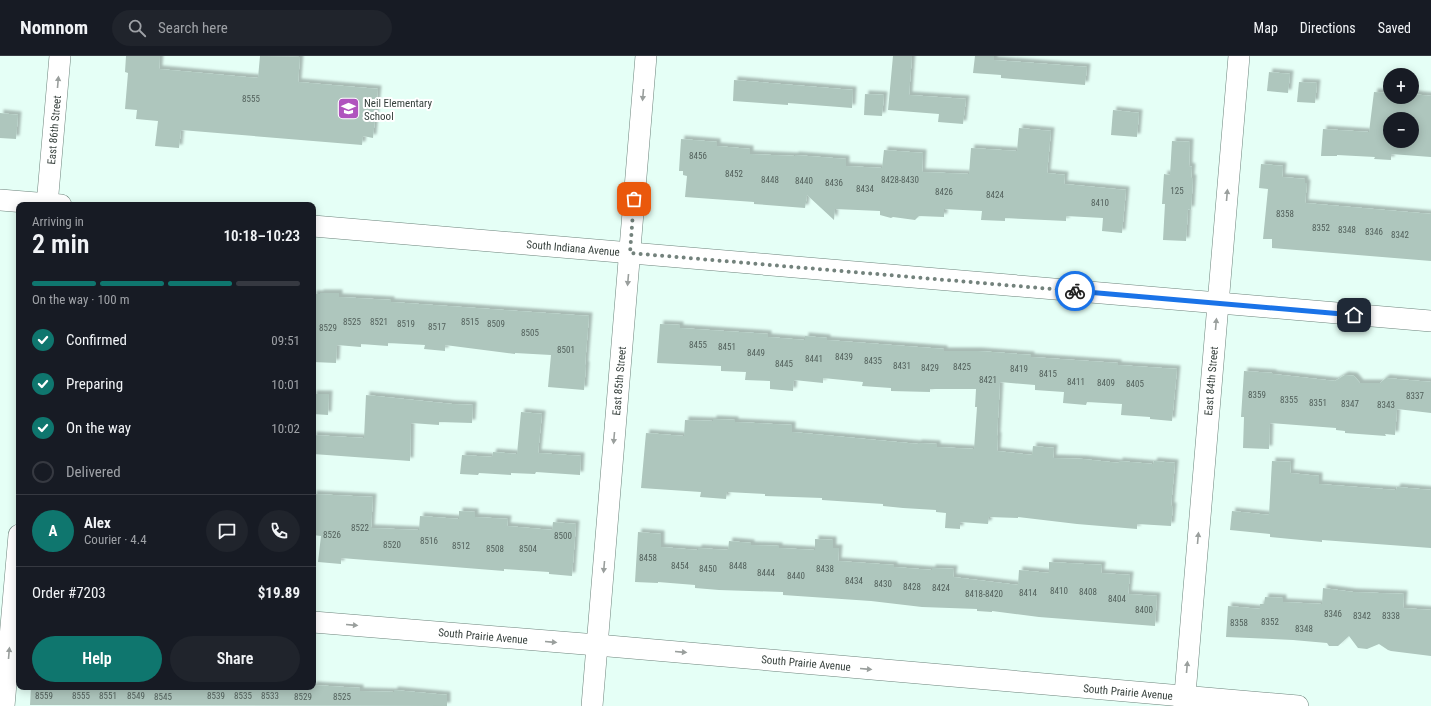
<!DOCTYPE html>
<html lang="en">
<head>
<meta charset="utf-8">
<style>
	:root { --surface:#171b24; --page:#20242c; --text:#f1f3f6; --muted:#9ea1a6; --line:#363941; --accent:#0f766e }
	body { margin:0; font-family:"Roboto Condensed",sans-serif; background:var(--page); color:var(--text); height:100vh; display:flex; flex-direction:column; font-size:15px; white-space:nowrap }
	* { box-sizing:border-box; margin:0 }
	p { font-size:13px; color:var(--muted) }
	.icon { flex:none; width:22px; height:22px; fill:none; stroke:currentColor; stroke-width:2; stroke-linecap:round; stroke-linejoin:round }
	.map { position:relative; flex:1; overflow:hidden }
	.panel { position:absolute; left:16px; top:146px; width:300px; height:488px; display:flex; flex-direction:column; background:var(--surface); border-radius:8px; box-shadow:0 2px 10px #0003 }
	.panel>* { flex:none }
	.tools { position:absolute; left:1383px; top:12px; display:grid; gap:8px }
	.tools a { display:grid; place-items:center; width:36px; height:36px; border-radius:50%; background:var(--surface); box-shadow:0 2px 10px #0003; font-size:20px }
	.pin { position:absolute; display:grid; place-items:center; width:34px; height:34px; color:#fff; margin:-17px; border-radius:8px; box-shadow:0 2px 6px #0006 }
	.courier { position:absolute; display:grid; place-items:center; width:40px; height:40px; margin:-20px; border:3px solid #1a73e8; border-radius:50%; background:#fff; color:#222; box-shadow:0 1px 5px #0007 }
	.overview em { font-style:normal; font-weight:600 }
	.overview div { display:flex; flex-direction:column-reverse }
	.overview { display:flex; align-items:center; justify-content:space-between; height:68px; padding:0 16px }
	h1 { font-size:26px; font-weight:600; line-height:30px }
	.bar { display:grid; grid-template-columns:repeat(4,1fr); gap:6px 4px; align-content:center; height:48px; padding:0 16px }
	.bar i { height:5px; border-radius:3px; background:var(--line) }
	.bar .active { background:var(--accent) }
	.bar p { grid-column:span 4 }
	.line { display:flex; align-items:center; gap:10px; padding:0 16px; border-top:1px solid var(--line) }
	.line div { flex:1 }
	.round { display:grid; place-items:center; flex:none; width:42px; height:42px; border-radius:21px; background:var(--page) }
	ol { padding:0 16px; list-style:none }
	li { display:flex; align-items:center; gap:12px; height:44px }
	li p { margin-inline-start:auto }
	li .icon { padding:4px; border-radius:50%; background:var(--accent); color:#fff; stroke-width:4 }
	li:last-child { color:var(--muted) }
	li i { width:22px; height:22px; border:2px solid var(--line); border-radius:50% }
	.cta { display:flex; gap:8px; margin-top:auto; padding:8px 16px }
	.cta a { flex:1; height:46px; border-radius:24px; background:var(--accent); color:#fff; font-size:16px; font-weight:600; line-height:46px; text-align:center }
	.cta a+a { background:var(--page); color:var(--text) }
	header { display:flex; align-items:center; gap:24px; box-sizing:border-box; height:56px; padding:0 20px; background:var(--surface); border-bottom:1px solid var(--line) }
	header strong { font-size:19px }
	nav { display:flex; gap:22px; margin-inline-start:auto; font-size:14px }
	.search { width:280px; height:36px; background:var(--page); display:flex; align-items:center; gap:10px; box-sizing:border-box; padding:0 14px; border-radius:22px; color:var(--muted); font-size:15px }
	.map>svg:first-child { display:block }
	.building { fill:#aec6bd; fill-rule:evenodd; filter:url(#shadow) }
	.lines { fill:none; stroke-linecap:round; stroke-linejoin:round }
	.minor-casing { stroke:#6d847c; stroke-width:22 }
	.minor { stroke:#fff; stroke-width:21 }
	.oneway { fill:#9a9f9d }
	.done { stroke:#73827c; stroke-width:4; stroke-dasharray:0 7.2 }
	.route { stroke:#1a73e8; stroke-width:5 }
	.labels { text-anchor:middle; stroke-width:4; stroke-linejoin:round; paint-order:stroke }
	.number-label { font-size:9px; fill:#53615c }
	.poi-label { font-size:11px; fill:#353f3b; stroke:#fff; text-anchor:start }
	.street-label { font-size:11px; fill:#353f3b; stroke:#fff }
</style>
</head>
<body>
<header>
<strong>Nomnom</strong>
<div class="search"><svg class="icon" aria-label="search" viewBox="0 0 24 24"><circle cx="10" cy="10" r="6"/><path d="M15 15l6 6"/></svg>Search here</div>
<nav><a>Map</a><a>Directions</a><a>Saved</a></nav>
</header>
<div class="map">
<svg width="1431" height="650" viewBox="0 0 1431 650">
	<defs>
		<filter id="shadow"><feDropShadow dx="3.5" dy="-3.5" stdDeviation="1" flood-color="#0004"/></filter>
	</defs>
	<rect width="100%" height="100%" fill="#e5fff6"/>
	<g class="building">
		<path d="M126,0H160L159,13L258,22L260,0L300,1L298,26L378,33L373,82L363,80L362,89L181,74L179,92L155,90L158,65L136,63L137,54L125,53L128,17L125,16Z"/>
		<path d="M893,0H912L909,39L966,43L963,68L938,66L939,58L888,54Z"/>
		<path d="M975,0H994V4L1087,11L1085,29L1001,22V19L973,17Z"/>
		<path d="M1269,16L1290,18L1288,37L1267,35Z"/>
		<path d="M734,24L853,34L852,52L788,47V49L733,45Z"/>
		<path d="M1299,26L1317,27L1315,47L1297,46Z"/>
		<path d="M1374,36L1390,37V41H1412V38L1431,40V101L1391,98V104L1374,103L1375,101L1337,99V100H1321L1323,73L1369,76ZM1390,63H1412V85H1390Z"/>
		<path d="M865,38L884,39L882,60L864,59Z"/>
		<path d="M1113,54L1139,57L1137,81L1111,79Z"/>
		<path d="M0,57L18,59L16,83L0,82Z"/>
		<path d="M1019,72L1051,75L1047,117L1065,119L1064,128L1126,134L1122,177L1102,175L1103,162L1066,160V165L1005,162V165L981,164L982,155L944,153V161L919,160L915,164L893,161L891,162L880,159V155L835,153L834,164L807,139L805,152L754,148V146L685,141L687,120L683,119V115H679L681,83L717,86V90L750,93V98L795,100V99L846,103V110L882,112L884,94L923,97L922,116L969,118L971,92L1017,95Z"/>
		<path d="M1172,85L1190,86L1189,110L1192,111L1191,122H1193L1191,154L1188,153L1186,185L1163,184L1165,148H1162L1164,118L1170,119Z"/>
		<path d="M1261,108L1283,110L1282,121L1305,123V127H1307L1305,147L1431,158V205L1272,192V183H1263L1268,133L1259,132Z"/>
		<path d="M320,237H339V241L391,244V246L589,260L585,309H586L584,334L548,331L551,299L515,297V298L445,289V295L424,293L425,289L388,287V290L361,288V291L337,289L336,307L313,306V238H320Z"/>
		<path d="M660,268L680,269V272L768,278V281L805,284V280L827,282V284L944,293V295H978L1031,299V301L1118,307V309L1177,313L1172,365L1150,363V361L1121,359L1122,348L1087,346L1086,349L1063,347L1064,336L1035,334V329L1000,326L997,380H998L997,395L1032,399L1033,390L1054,392L1053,402L1083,403L1119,407V405L1153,408L1154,405L1175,407L1171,450H1173L1171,470L1137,468V473L1077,468L1018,461V462L989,461L988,468L960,466V473L945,472L946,457L936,456V454L903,452L883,450V448L822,444V442L765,440V438L727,436L726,443L700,441L701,436L641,432L646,377L684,380L685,364L713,365V363L735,364V366L792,369V376L918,388V387L937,388V391L974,393L977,351H975L976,333H930V336L891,335V332L862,330L863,326L823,322V327L794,324L793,335L770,333V325L745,324L746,316L721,315V310L657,307Z"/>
		<path d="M1244,315L1273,317V318L1335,325L1345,319L1354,320L1360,327H1380L1386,322L1431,326V357L1397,353L1395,379L1385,378L1386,380L1345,377V375L1336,374V372L1270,367L1269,393L1243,392L1244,361H1241Z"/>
		<path d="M313,338H329L328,359L313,358Z"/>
		<path d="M366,339L452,348L473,349L472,367L439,366V369L411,367L410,405L313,398V379L364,382Z"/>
		<path d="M521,356L542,358L538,397L581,400L580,419L536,416L535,418L511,417V419L479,417L478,419L460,418L462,399L492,401L493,396L517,398Z"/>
		<path d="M1272,405L1291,406L1290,417L1319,420V428L1396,434L1397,431L1431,434V492L1322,484V486L1270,481V478L1230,474L1232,455L1269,459Z"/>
		<path d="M313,438L373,441L371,472L419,474L420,460L459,463V455L475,456V461L508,463L507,470L552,474L553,466L576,468L572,520L549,518V516L504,513V515L341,502V508L318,506L321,480L313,479Z"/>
		<path d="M638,476L661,478V491L698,494V492L728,494L729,485L751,487V489L779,490V492L815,494V483L833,484V492H839L838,505L894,509V511L932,514V512L954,513L953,521L1018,529L1019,514L1049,517V506L1102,509L1101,517L1130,519L1128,538L1157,540L1155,570L1039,561L992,555V556L977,555V553L922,551L871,545L783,539V536L719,534L695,532V529L658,526V527L635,526Z"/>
		<path d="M1323,532L1353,536L1404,538L1403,552L1431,554V600L1391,595L1388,594L1379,588L1367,593L1358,592L1349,580L1338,590H1329L1327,587L1293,584L1226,581L1228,550L1260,553V548H1264L1265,541L1283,542V546L1322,548Z"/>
		<path d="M313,629L360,632V635L394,636V634L447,639V650L30,649L31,631H313Z"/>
	</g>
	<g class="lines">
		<defs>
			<g id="minor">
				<path d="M0,144L61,149"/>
				<path d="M47,149L60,0"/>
				<path d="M313,170L1431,265"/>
				<path d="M313,566L597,589L1298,650"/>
				<path d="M4,650L19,479"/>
				<path d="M592,650L646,0"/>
				<path d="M1184,650L1239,0"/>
			</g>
		</defs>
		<use href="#minor" class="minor-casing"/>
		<use href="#minor" class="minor"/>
	</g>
	<defs><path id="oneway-solid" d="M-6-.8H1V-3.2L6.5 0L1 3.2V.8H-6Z"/></defs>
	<g class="oneway">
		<use href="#oneway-solid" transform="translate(58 26) rotate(-85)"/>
		<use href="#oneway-solid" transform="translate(643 39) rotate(95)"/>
		<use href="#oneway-solid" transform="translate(1227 139) rotate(-85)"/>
		<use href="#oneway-solid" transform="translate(628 224) rotate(95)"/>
		<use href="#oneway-solid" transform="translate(1216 268) rotate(-85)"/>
		<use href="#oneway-solid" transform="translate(614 382) rotate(95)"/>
		<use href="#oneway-solid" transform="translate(1198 482) rotate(-85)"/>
		<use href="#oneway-solid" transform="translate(604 511) rotate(95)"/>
		<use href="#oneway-solid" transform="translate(352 569) rotate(5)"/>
		<use href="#oneway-solid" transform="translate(551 586) rotate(5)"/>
		<use href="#oneway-solid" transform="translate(681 596) rotate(5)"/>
		<use href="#oneway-solid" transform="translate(9 597) rotate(-85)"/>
		<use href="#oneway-solid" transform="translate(1187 611) rotate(-85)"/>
		<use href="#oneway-solid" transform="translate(866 613) rotate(5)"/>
	</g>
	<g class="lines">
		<path class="done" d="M634,143L630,197L1075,235"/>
		<path class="route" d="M1075,235L1354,259"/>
	</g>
	<defs>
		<symbol id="school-square" viewBox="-11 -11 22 22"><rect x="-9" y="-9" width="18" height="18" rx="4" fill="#b053be" stroke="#fff"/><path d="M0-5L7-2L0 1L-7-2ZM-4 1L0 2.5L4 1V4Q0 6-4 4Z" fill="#fff"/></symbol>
	</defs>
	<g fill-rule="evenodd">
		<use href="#school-square" x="336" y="40" width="25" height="25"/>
	</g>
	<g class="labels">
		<g class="number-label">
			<text x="251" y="46">8555</text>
			<text x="698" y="103">8456</text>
			<text x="734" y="121">8452</text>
			<text x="770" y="127">8448</text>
			<text x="900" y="127">8428-8430</text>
			<text x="804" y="128">8440</text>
			<text x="834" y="130">8436</text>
			<text x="865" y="136">8434</text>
			<text x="1177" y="138">125</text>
			<text x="944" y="139">8426</text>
			<text x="995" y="142">8424</text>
			<text x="1100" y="150">8410</text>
			<text x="1285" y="161">8358</text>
			<text x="1321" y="175">8352</text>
			<text x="1347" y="177">8348</text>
			<text x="1374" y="179">8346</text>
			<text x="1400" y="182">8342</text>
			<text x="352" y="269">8525</text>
			<text x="379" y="269">8521</text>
			<text x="470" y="269">8515</text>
			<text x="406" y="271">8519</text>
			<text x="496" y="271">8509</text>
			<text x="437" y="274">8517</text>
			<text x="328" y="275">8529</text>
			<text x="530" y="280">8505</text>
			<text x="698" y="292">8455</text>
			<text x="727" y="294">8451</text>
			<text x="566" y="297">8501</text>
			<text x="756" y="300">8449</text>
			<text x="844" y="304">8439</text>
			<text x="814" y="306">8441</text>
			<text x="873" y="308">8435</text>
			<text x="784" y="311">8445</text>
			<text x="902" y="313">8431</text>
			<text x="962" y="314">8425</text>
			<text x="930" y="315">8429</text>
			<text x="1019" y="316">8419</text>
			<text x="1048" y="321">8415</text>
			<text x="988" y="327">8421</text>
			<text x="1076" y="329">8411</text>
			<text x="1106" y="330">8409</text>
			<text x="1135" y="331">8405</text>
			<text x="1257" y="342">8359</text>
			<text x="1415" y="343">8337</text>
			<text x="1289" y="347">8355</text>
			<text x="1318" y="350">8351</text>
			<text x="1350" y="351">8347</text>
			<text x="1386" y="352">8343</text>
			<text x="360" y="475">8522</text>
			<text x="332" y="482">8526</text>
			<text x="563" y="483">8500</text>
			<text x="429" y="488">8516</text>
			<text x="392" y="492">8520</text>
			<text x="461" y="493">8512</text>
			<text x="495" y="496">8508</text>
			<text x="528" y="496">8504</text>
			<text x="648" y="505">8458</text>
			<text x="680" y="513">8454</text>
			<text x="738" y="513">8448</text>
			<text x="708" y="516">8450</text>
			<text x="825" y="516">8438</text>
			<text x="766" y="520">8444</text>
			<text x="796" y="523">8440</text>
			<text x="854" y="528">8434</text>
			<text x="883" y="531">8430</text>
			<text x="912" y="534">8428</text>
			<text x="941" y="535">8424</text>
			<text x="1059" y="538">8410</text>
			<text x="1088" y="539">8408</text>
			<text x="1028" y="540">8414</text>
			<text x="984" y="541">8418-8420</text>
			<text x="1117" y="546">8404</text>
			<text x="1144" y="557">8400</text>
			<text x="1333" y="561">8346</text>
			<text x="1362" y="563">8342</text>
			<text x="1391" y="563">8338</text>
			<text x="1270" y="569">8352</text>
			<text x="1239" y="570">8358</text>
			<text x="1304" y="576">8348</text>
			<text x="44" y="643">8559</text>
			<text x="81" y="643">8555</text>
			<text x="108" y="643">8551</text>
			<text x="136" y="643">8549</text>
			<text x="216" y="643">8539</text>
			<text x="243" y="643">8535</text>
			<text x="270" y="643">8533</text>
			<text x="163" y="644">8545</text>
			<text x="303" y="644">8529</text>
			<text x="342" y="644">8525</text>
		</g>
		<g class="poi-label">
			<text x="364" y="51">Neil Elementary<tspan x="364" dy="13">School</tspan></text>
		</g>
		<g class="street-label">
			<text transform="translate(54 74) rotate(-85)" y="4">East 86th Street</text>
			<text transform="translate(573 192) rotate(5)" y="4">South Indiana Avenue</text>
			<text transform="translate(619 325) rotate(-85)" y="4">East 85th Street</text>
			<text transform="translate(1211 325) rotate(-85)" y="4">East 84th Street</text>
			<text transform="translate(483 580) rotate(5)" y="4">South Prairie Avenue</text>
			<text transform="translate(806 607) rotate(5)" y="4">South Prairie Avenue</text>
			<text transform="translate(1128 636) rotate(5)" y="4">South Prairie Avenue</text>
		</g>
	</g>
</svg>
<div class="tools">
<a>+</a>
<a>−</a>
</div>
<div class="pin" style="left:634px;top:143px;background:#ea580c"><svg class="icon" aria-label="bag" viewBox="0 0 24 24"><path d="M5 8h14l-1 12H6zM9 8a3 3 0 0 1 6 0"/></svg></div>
<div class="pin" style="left:1354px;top:259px;background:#1f2937"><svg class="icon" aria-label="home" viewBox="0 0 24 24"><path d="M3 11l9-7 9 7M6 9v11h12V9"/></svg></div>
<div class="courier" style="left:1075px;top:235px"><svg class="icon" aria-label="bike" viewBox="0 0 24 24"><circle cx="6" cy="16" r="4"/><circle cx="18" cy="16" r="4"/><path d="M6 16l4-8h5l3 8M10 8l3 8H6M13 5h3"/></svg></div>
<section class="panel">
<div class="overview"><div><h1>2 min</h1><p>Arriving in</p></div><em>10:18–10:23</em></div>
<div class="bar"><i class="active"></i><i class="active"></i><i class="active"></i><i></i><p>On the way · 100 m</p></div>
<ol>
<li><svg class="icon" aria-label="check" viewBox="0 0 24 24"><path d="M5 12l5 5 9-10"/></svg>Confirmed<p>09:51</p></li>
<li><svg class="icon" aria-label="check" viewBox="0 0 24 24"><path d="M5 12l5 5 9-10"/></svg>Preparing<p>10:01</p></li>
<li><svg class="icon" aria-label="check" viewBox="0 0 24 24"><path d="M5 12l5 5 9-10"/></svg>On the way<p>10:02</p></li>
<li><i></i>Delivered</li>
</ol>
<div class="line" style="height:72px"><b class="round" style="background:var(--accent);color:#fff">A</b><div><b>Alex</b><p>Courier · 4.4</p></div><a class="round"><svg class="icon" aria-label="chat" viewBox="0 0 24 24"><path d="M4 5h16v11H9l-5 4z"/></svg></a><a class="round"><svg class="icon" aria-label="phone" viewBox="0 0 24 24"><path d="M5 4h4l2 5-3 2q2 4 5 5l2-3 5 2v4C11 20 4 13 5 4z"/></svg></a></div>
<div class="line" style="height:52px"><div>Order #7203</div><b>$19.89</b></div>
<div class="cta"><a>Help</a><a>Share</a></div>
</section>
</div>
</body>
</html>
